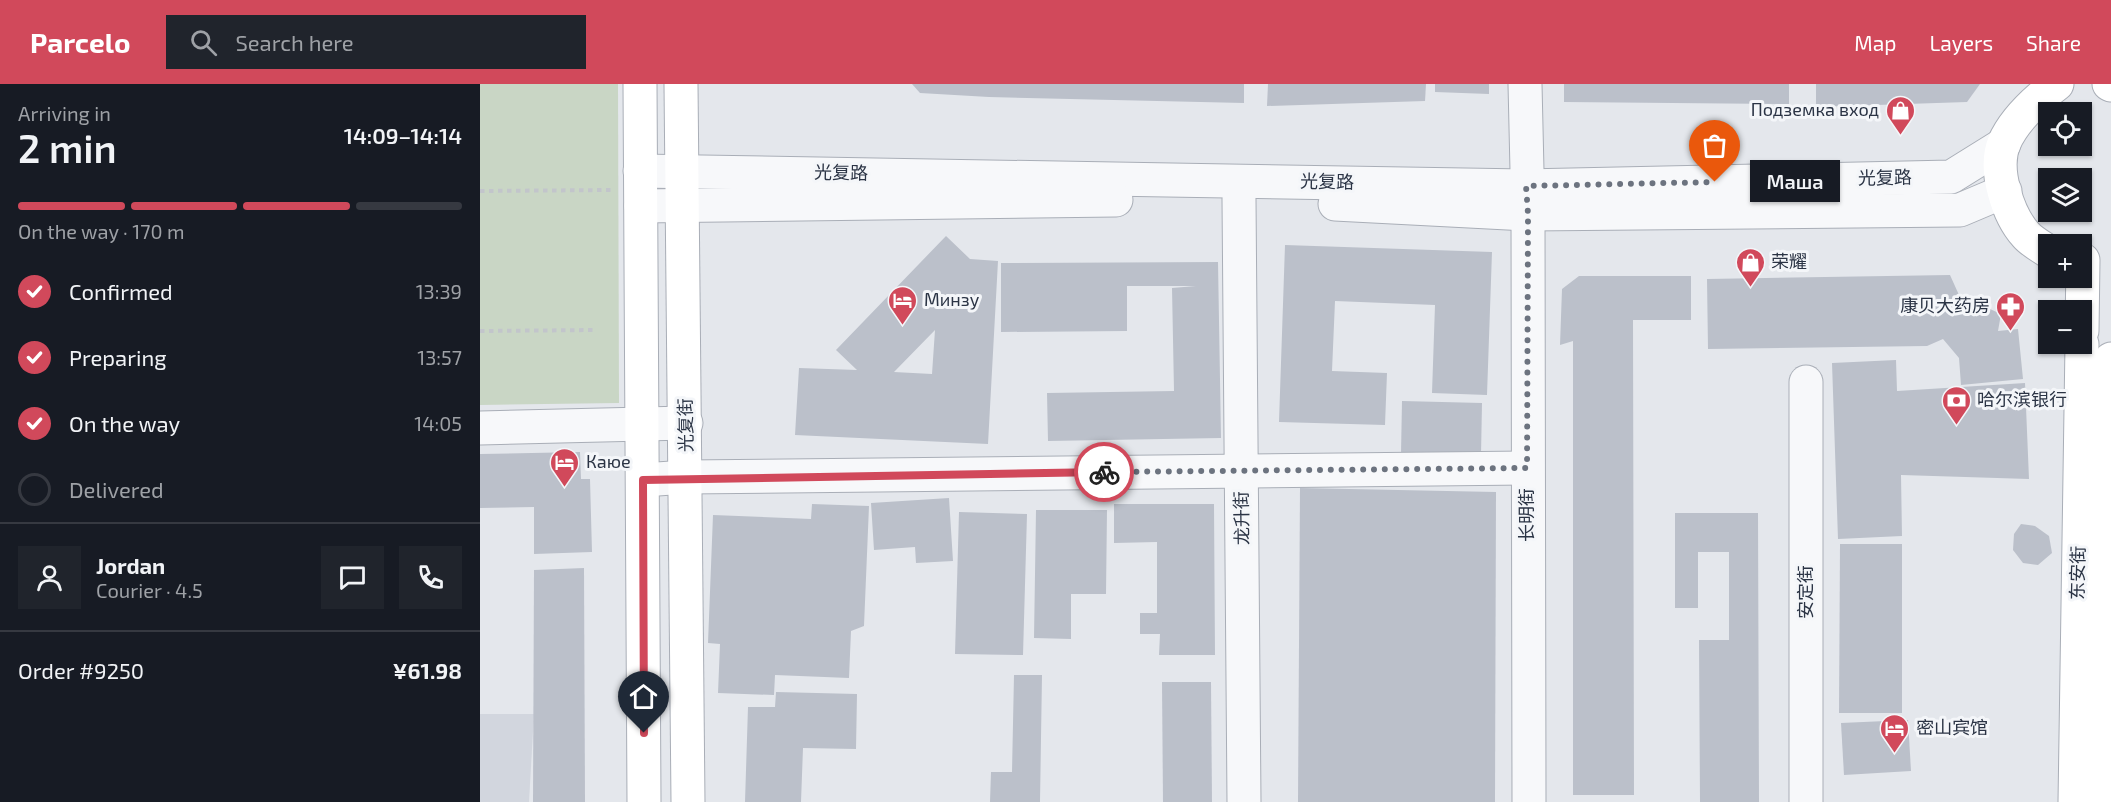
<!DOCTYPE html>
<html lang="en">
<head>
<meta charset="utf-8">
<style>
	:root { --surface:#171b24; --page:#20242c; --text:#f1f3f6; --muted:#9ea1a6; --line:#363941; --accent:#d1495b }
	body { margin:0; font-family:"Exo 2","Noto Sans SC",sans-serif; background:var(--page); color:var(--text); height:100vh; display:flex; flex-direction:column; font-size:22px; white-space:nowrap }
	* { box-sizing:border-box; margin:0 }
	p { font-size:20px; color:var(--muted) }
	.icon { flex:none; width:33px; height:33px; fill:none; stroke:currentColor; stroke-width:2; stroke-linecap:round; stroke-linejoin:round }
	.map { position:relative; flex:1; overflow:hidden }
	.panel { display:flex; flex-direction:column; background:var(--surface); width:480px }
	.panel>* { flex:none }
	.controls { position:absolute; left:1558px; top:18px; display:grid; gap:12px }
	.controls a { display:grid; place-items:center; width:54px; height:54px; border-radius:0px; background:var(--surface); box-shadow:0 2px 4px #0004; font-size:30px }
	.pin { position:absolute; display:grid; place-items:center; width:51px; height:51px; color:#fff; margin:-62px -26px; border-radius:50% 50% 50% 0; rotate:-45deg; box-shadow:0 0 6px #0007 }
	.pin .icon { rotate:45deg }
	.courier { position:absolute; display:grid; place-items:center; width:60px; height:60px; margin:-30px; border:4px solid #d1495b; border-radius:50%; background:#fff; color:#222; box-shadow:0 2px 8px #0007 }
	.bubble { position:absolute; height:42px; border-radius:0px; background:var(--surface); box-shadow:0 2px 4px #0004; font-size:20px; font-weight:600; line-height:42px; text-align:center }
	.head em { font-style:normal; font-weight:600 }
	.head div { display:flex; flex-direction:column-reverse }
	.head { display:flex; align-items:center; justify-content:space-between; height:102px; padding:0 18px }
	h1 { font-size:39px; font-weight:600; line-height:45px }
	.bar { display:grid; grid-template-columns:repeat(4,1fr); gap:9px 6px; align-content:center; height:72px; padding:0 18px }
	.bar i { height:8px; border-radius:4px; background:var(--line) }
	.bar .selected { background:var(--accent) }
	.bar p { grid-column:span 4 }
	.line { display:flex; align-items:center; gap:15px; padding:0 18px; border-top:2px solid var(--line) }
	.line div { flex:1 }
	.round { display:grid; place-items:center; flex:none; width:63px; height:63px; border-radius:0px; background:var(--page) }
	ol { padding:0 18px; list-style:none }
	li { display:flex; align-items:center; gap:18px; height:66px }
	li p { margin-inline-start:auto }
	li .icon { padding:6px; border-radius:50%; background:var(--accent); color:#fff; stroke-width:4 }
	li:last-child { color:var(--muted) }
	li i { width:33px; height:33px; border:3px solid var(--line); border-radius:50% }
	header { display:flex; align-items:center; gap:36px; box-sizing:border-box; height:84px; padding:0 30px; background:var(--accent); color:#fff }
	header strong { font-size:28px }
	nav { display:flex; gap:33px; margin-inline-start:auto; font-size:21px }
	.search { width:420px; height:54px; background:var(--page); display:flex; align-items:center; gap:15px; box-sizing:border-box; padding:0 21px; border-radius:0px; color:var(--muted); font-size:22px }
	main { display:flex; flex:1; min-height:0 }
	.map>svg:first-child { display:block }
	.built { fill:#d2d6de }
	.green { fill:#c9d6c5 }
	.building { fill:#bbc0ca; fill-rule:evenodd }
	.lines { fill:none; stroke-linecap:round; stroke-linejoin:round }
	.minor-casing { stroke:#a9aeb7; stroke-width:35 }
	.tertiary-casing { stroke:#a9aeb7; stroke-width:35 }
	.secondary-casing { stroke:#a9aeb7; stroke-width:35 }
	.path { stroke:#c2c5cb; stroke-width:4; stroke-dasharray:4.5 4.5; stroke-linecap:butt }
	.minor { stroke:#f7f8fa; stroke-width:33 }
	.tertiary { stroke:#f7f8fa; stroke-width:33 }
	.secondary { stroke:#fff; stroke-width:33 }
	.done { stroke:#6c737f; stroke-width:6; stroke-dasharray:0 10.8 }
	.route { stroke:#d1495b; stroke-width:8 }
	.labels { text-anchor:middle; stroke-width:6; stroke-linejoin:round; paint-order:stroke }
	.poi-label { font-size:18px; fill:#2b3445; stroke:#f4f6f9; text-anchor:start }
	.street-label { font-size:18px; fill:#2b3445; stroke:#f4f6f9 }
</style>
</head>
<body>
<header>
<strong>Parcelo</strong>
<div class="search"><svg class="icon" aria-label="search" viewBox="0 0 24 24"><circle cx="10" cy="10" r="6"/><path d="M15 15l6 6"/></svg>Search here</div>
<nav><a>Map</a><a>Layers</a><a>Share</a></nav>
</header>
<main>
<section class="panel">
<div class="head"><div><h1>2 min</h1><p>Arriving in</p></div><em>14:09–14:14</em></div>
<div class="bar"><i class="selected"></i><i class="selected"></i><i class="selected"></i><i></i><p>On the way · 170 m</p></div>
<ol>
<li><svg class="icon" aria-label="check" viewBox="0 0 24 24"><path d="M5 12l5 5 9-10"/></svg>Confirmed<p>13:39</p></li>
<li><svg class="icon" aria-label="check" viewBox="0 0 24 24"><path d="M5 12l5 5 9-10"/></svg>Preparing<p>13:57</p></li>
<li><svg class="icon" aria-label="check" viewBox="0 0 24 24"><path d="M5 12l5 5 9-10"/></svg>On the way<p>14:05</p></li>
<li><i></i>Delivered</li>
</ol>
<div class="line" style="height:108px"><a class="round"><svg class="icon" aria-label="person" viewBox="0 0 24 24"><circle cx="12" cy="8" r="4"/><path d="M4 21q1-7 8-7t8 7"/></svg></a><div><b>Jordan</b><p>Courier · 4.5</p></div><a class="round"><svg class="icon" aria-label="chat" viewBox="0 0 24 24"><path d="M4 5h16v11H9l-5 4z"/></svg></a><a class="round"><svg class="icon" aria-label="phone" viewBox="0 0 24 24"><path d="M5 4h4l2 5-3 2q2 4 5 5l2-3 5 2v4C11 20 4 13 5 4z"/></svg></a></div>
<div class="line" style="height:78px"><div>Order #9250</div><b>¥61.98</b></div>
</section>
<div class="map">
<svg width="1631" height="718" viewBox="0 0 1631 718">
	<rect width="100%" height="100%" fill="#e4e7ec"/>
	<path class="built" d="M0,630H54L49,718H0Z"/>
	<path class="green" d="M0,0H138L139,319L0,321Z"/>
	<g class="building">
		<path d="M432,0H764V19L509,13L440,9Z"/>
		<path d="M788,0H946L945,17L787,22Z"/>
		<path d="M955,0H1009V10L955,8Z"/>
		<path d="M1084,0H1309V20L1084,18Z"/>
		<path d="M1336,0H1500L1487,18L1336,23Z"/>
		<path d="M466,152L490,175L518,177L508,360L315,351L319,284L377,286L356,266ZM455,246L452,290L414,288Z"/>
		<path d="M805,161L1012,168L1007,311L952,309L955,221L855,217L852,287L907,289L905,341L799,338Z"/>
		<path d="M738,178L741,354L568,357L567,309L694,307L692,204L716,202H647V247L521,248V179Z"/>
		<path d="M1470,191L1479,211L1521,230L1518,247L1538,245L1543,295L1481,301L1479,274L1463,255L1447,262L1228,265L1227,195Z"/>
		<path d="M1099,192H1211V236H1153L1154,711H1093V257L1080,261L1082,205Z"/>
		<path d="M1416,276L1417,307L1545,299L1549,395L1421,391L1422,452L1358,455L1352,279Z"/>
		<path d="M922,317L1002,319L1001,371L921,370Z"/>
		<path d="M100,368L101,395H110L112,468L54,470V423L0,424V370Z"/>
		<path d="M820,404L1016,408L1015,718H818Z"/>
		<path d="M469,414L473,477L436,479L435,463L394,466L391,419Z"/>
		<path d="M332,420L389,422L384,542L371,547L369,594L295,591L294,611L238,609L240,560L228,559L233,431L331,435Z"/>
		<path d="M634,420H734L735,571H679L680,550H660V529H677V458L634,459Z"/>
		<path d="M556,426H627L626,510H591V555L554,554Z"/>
		<path d="M479,428L547,430L543,571L475,570Z"/>
		<path d="M1195,429H1278L1279,718H1220L1219,556H1249V468H1218V524H1195Z"/>
		<path d="M1541,440L1555,442L1569,452L1572,469L1558,481L1543,479L1533,466L1534,450Z"/>
		<path d="M1360,460H1422V629H1359Z"/>
		<path d="M104,484L105,718H53L54,486Z"/>
		<path d="M534,591H562L560,718H510L511,688H532Z"/>
		<path d="M682,598H731L732,718H683Z"/>
		<path d="M296,608L377,610L376,665L323,664L321,718H265L268,623H295Z"/>
		<path d="M1428,636L1431,687L1364,691L1361,639Z"/>
	</g>
	<g class="lines">
		<defs>
			<g id="minor">
				<path d="M1045,0L1048,130L1049,718"/>
				<path d="M759,115L764,718"/>
				<path d="M1326,298V718"/>
				<path d="M0,344L206,339"/>
				<path d="M163,396L206,393L1047,384"/>
			</g>
			<g id="tertiary">
				<path d="M160,87L1045,102L1471,93L1524,60"/>
				<path d="M855,120L1048,130L1480,126L1525,107"/>
				<path d="M161,122L636,116"/>
			</g>
			<g id="secondary">
				<path d="M160,0L164,718"/>
				<path d="M201,0L208,718"/>
				<path d="M1629,0L1631,1"/>
				<path d="M1569,168C1562,163 1552,158 1546,151C1528,131 1513,86 1524,59C1534,36 1557,15 1577,0"/>
				<path d="M1602,247L1603,176"/>
				<path d="M1595,718L1602,260"/>
				<path d="M1622,718L1631,275"/>
			</g>
		</defs>
		<use href="#minor" class="minor-casing"/>
		<use href="#tertiary" class="tertiary-casing"/>
		<use href="#secondary" class="secondary-casing"/>
		<g class="path">
			<path d="M0,107L131,106"/>
			<path d="M0,247L116,246"/>
		</g>
		<use href="#minor" class="minor"/>
		<use href="#tertiary" class="tertiary"/>
		<use href="#secondary" class="secondary"/>
	</g>
	<g class="lines">
		<path class="done" d="M624,388L1047,384L1048,130L1046,102L1235,98"/>
		<path class="route" d="M164,649L163,396L624,388"/>
	</g>
	<defs>
		<symbol id="shop-pin" viewBox="-11 -11 22 30"><path d="M0 17L-7.5 6A9.5 9.5 0 1 1 7.5 6Z" fill="#d1495b" stroke="#f4f6f9"/><path d="M-5-2.5h2.3a2.7 3.5 0 0 1 5.4 0H5L5.5 6h-11ZM-1.5-2.5h3a1.5 2.3 0 0 0-3 0Z" fill="#fff"/></symbol>
		<symbol id="hotel-pin" viewBox="-11 -11 22 30"><path d="M0 17L-7.5 6A9.5 9.5 0 1 1 7.5 6Z" fill="#d1495b" stroke="#f4f6f9"/><path d="M-6-4.5h1.5V1H6V5H4.5V3h-9V5H-6ZM-4 0a1.8 1.8 0 1 1 3.6 0ZM.5 0V-2.5h3Q6-2.5 6 0Z" fill="#fff"/></symbol>
		<symbol id="pharmacy-pin" viewBox="-11 -11 22 30"><path d="M0 17L-7.5 6A9.5 9.5 0 1 1 7.5 6Z" fill="#d1495b" stroke="#f4f6f9"/><path d="M-2-6h4v4h4v4h-4v4h-4v-4h-4v-4h4Z" fill="#fff"/></symbol>
		<symbol id="bank-pin" viewBox="-11 -11 22 30"><path d="M0 17L-7.5 6A9.5 9.5 0 1 1 7.5 6Z" fill="#d1495b" stroke="#f4f6f9"/><path d="M-6-4H6V4H-6ZM0-2.3a2.3 2.3 0 1 0 0 4.6a2.3 2.3 0 1 0 0-4.6Z" fill="#fff"/></symbol>
	</defs>
	<g fill-rule="evenodd">
		<use href="#shop-pin" x="1404" y="10" width="33" height="45"/>
		<use href="#shop-pin" x="1254" y="162" width="33" height="45"/>
		<use href="#hotel-pin" x="406" y="200" width="33" height="45"/>
		<use href="#pharmacy-pin" x="1514" y="206" width="33" height="45"/>
		<use href="#bank-pin" x="1460" y="300" width="33" height="45"/>
		<use href="#hotel-pin" x="68" y="362" width="33" height="45"/>
		<use href="#hotel-pin" x="1398" y="628" width="33" height="45"/>
	</g>
	<g class="labels">
		<g class="poi-label">
			<text x="1399" y="32" text-anchor="end">Подземка вход</text>
			<text x="1291" y="184">荣耀</text>
			<text x="444" y="222">Минзу</text>
			<text x="1510" y="228" text-anchor="end">康贝大药房</text>
			<text x="1497" y="322">哈尔滨银行</text>
			<text x="106" y="384">Каюе</text>
			<text x="1436" y="650">密山宾馆</text>
		</g>
		<g class="street-label">
			<text transform="translate(361 89) rotate(1)" y="6">光复路</text>
			<text transform="translate(1405 94) rotate(-1)" y="6">光复路</text>
			<text transform="translate(847 98) rotate(1)" y="6">光复路</text>
			<text transform="translate(206 341) rotate(-91)" y="6">光复街</text>
			<text transform="translate(1047 431) rotate(-90)" y="6">长明街</text>
			<text transform="translate(762 434) rotate(-91)" y="6">龙升街</text>
			<text transform="translate(1598 489) rotate(-89)" y="6">东安街</text>
			<text transform="translate(1326 508) rotate(-90)" y="6">安定街</text>
		</g>
	</g>
</svg>
<div class="controls">
<a><svg class="icon" aria-label="locate" viewBox="0 0 24 24"><circle cx="12" cy="12" r="6"/><path d="M12 2v4M12 18v4M2 12h4M18 12h4"/></svg></a>
<a><svg class="icon" aria-label="layers" viewBox="0 0 24 24"><path d="M12 4l9 5-9 5-9-5zM3 14l9 5 9-5"/></svg></a>
<a>+</a>
<a>−</a>
</div>
<div class="pin" style="left:1235px;top:98px;background:#ea580c"><svg class="icon" aria-label="bag" viewBox="0 0 24 24"><path d="M5 8h14l-1 12H6zM9 8a3 3 0 0 1 6 0"/></svg></div>
<div class="pin" style="left:164px;top:649px;background:#1f2937"><svg class="icon" aria-label="home" viewBox="0 0 24 24"><path d="M3 11l9-7 9 7M6 9v11h12V9"/></svg></div>
<div class="courier" style="left:624px;top:388px"><svg class="icon" aria-label="bike" viewBox="0 0 24 24"><circle cx="6" cy="16" r="4"/><circle cx="18" cy="16" r="4"/><path d="M6 16l4-8h5l3 8M10 8l3 8H6M13 5h3"/></svg></div>
<div class="bubble" style="left:1270px;top:76px;width:90px">Маша</div>
</div>
</main>
</body>
</html>
